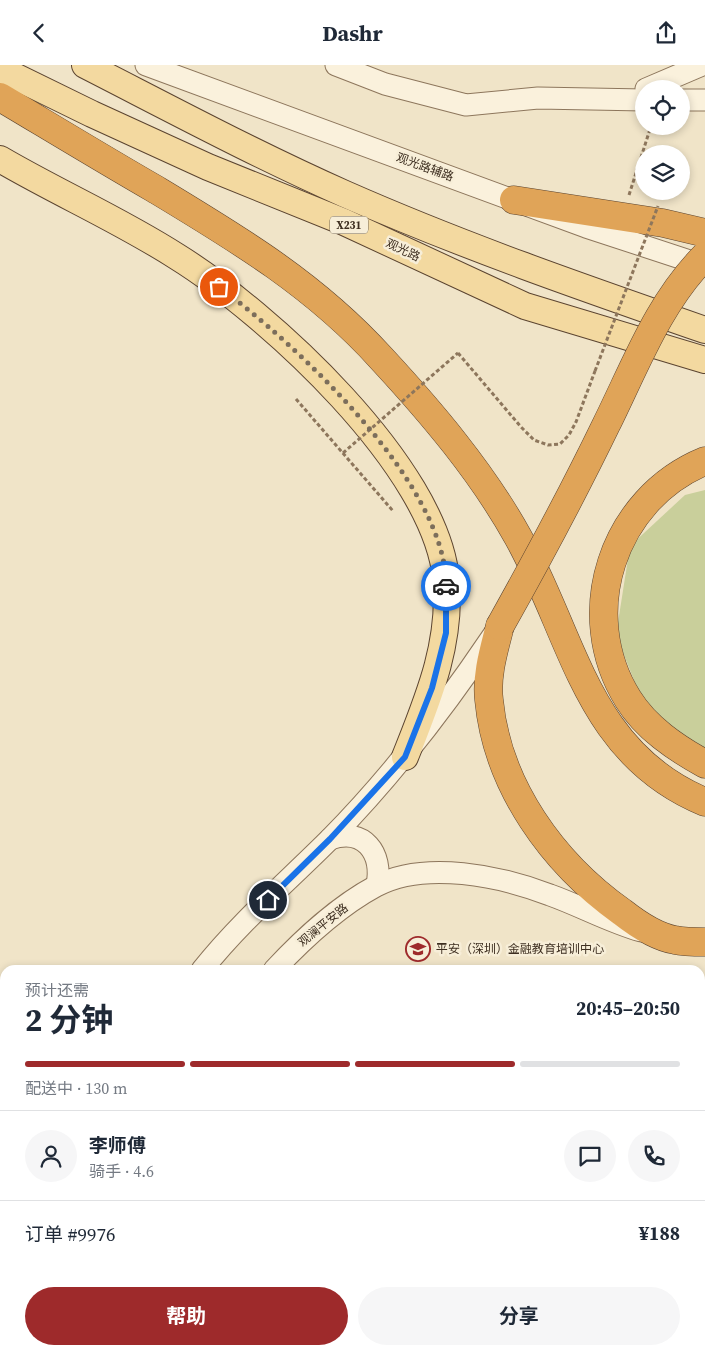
<!DOCTYPE html>
<html lang="zh">
<head>
<meta charset="utf-8">
<style>
	:root { --surface:#fff; --page:#f6f6f7; --text:#1f2937; --muted:#747a83; --line:#e0e1e3; --accent:#9e2a2b }
	body { margin:0; font-family:"Source Serif 4","Noto Sans SC",serif; background:var(--page); color:var(--text); height:100vh; display:flex; flex-direction:column; font-size:19px; white-space:nowrap }
	* { box-sizing:border-box; margin:0 }
	p { font-size:16px; color:var(--muted) }
	.icon { flex:none; width:28px; height:28px; fill:none; stroke:currentColor; stroke-width:2; stroke-linecap:round; stroke-linejoin:round }
	.map { position:relative; flex:1; overflow:hidden }
	.sheet { position:absolute; left:0px; top:900px; width:705px; height:390px; display:flex; flex-direction:column; background:var(--surface); border-radius:15px 15px 0 0; box-shadow:0 2px 8px #0003 }
	.sheet>* { flex:none }
	.buttons { position:absolute; left:635px; top:15px; display:grid; gap:10px }
	.buttons a { display:grid; place-items:center; width:55px; height:55px; border-radius:50%; background:var(--surface); box-shadow:0 2px 8px #0003; font-size:25px }
	.pin { position:absolute; display:grid; place-items:center; width:42px; height:42px; color:#fff; margin:-21px; border:2px solid #fff; border-radius:50%; box-shadow:0 1px 5px #0007 }
	.courier { position:absolute; display:grid; place-items:center; width:50px; height:50px; margin:-25px; border:4px solid #1a73e8; border-radius:50%; background:#fff; color:#222; box-shadow:0 1px 6px #0007 }
	.headline em { font-style:normal; font-weight:700 }
	.headline div { display:flex; flex-direction:column-reverse }
	.headline { display:flex; align-items:center; justify-content:space-between; height:85px; padding:0 25px }
	h1 { font-size:32px; font-weight:700; line-height:38px }
	.bar { display:grid; grid-template-columns:repeat(4,1fr); gap:8px 5px; align-content:center; height:60px; padding:0 25px }
	.bar i { height:6px; border-radius:4px; background:var(--line) }
	.bar .selected { background:var(--accent) }
	.bar p { grid-column:span 4 }
	.line { display:flex; align-items:center; gap:12px; padding:0 25px; border-top:1px solid var(--line) }
	.line div { flex:1 }
	.round { display:grid; place-items:center; flex:none; width:52px; height:52px; border-radius:26px; background:var(--page) }
	.primary-button { display:flex; gap:10px; margin-top:auto; padding:10px 25px }
	.primary-button a { flex:1; height:58px; border-radius:30px; background:var(--accent); color:#fff; font-size:20px; font-weight:700; line-height:58px; text-align:center }
	.primary-button a+a { background:var(--page); color:var(--text) }
	header { display:flex; justify-content:space-between; align-items:center; height:65px; padding:0 25px; background:var(--surface); font-size:22px; font-weight:700 }
	.map>svg:first-child { display:block }
	.green { fill:#c9cf9b }
	.lines { fill:none; stroke-linecap:round; stroke-linejoin:round }
	.minor-casing { stroke:#8d765c; stroke-width:23 }
	.major-casing { stroke:#5b4430; stroke-width:28 }
	.highway-casing { stroke:#5b4430; stroke-width:29 }
	.path { stroke:#8d765c; stroke-width:3; stroke-dasharray:4 2.5; stroke-linecap:butt }
	.minor { stroke:#faf1dc; stroke-width:21 }
	.major { stroke:#f3d9a0; stroke-width:26 }
	.highway { stroke:#e0a458; stroke-width:28 }
	.highway-bridge-casing { stroke:#5b4430; stroke-width:29; stroke-linecap:butt }
	.path-bridge { stroke:#8d765c; stroke-width:3; stroke-dasharray:4 2.5; stroke-linecap:butt }
	.highway-bridge { stroke:#e0a458; stroke-width:28 }
	.done { stroke:#7c6e5b; stroke-width:5; stroke-dasharray:0 9 }
	.route { stroke:#1a73e8; stroke-width:6 }
	.labels { text-anchor:middle; stroke-width:5; stroke-linejoin:round; paint-order:stroke }
	.shield { fill:#f7eed8; stroke:#756857; stroke-width:1 }
	.shield-label { font-size:11px; font-weight:bold; fill:#3d2e20 }
	.street-label { font-size:12px; fill:#3d2e20; stroke:#f7eed8 }
	.poi-label { font-size:12px; fill:#3d2e20; stroke:#f7eed8; text-anchor:start }
</style>
</head>
<body>
<header><svg class="icon" aria-label="back" viewBox="0 0 24 24"><path d="M15 5l-7 7 7 7"/></svg>Dashr<svg class="icon" aria-label="share" viewBox="0 0 24 24"><path d="M12 15V3M7 8l5-5 5 5M5 13v7h14v-7"/></svg></header>
<div class="map">
<svg width="705" height="1290" viewBox="0 0 705 1290">
	<rect width="100%" height="100%" fill="#f0e4c8"/>
	<path class="green" d="M705,425V692L647,648L616,570L630,481L685,430Z"/>
	<g class="lines">
		<defs>
			<g id="minor">
				<path d="M146,0L586,162L705,201"/>
				<path d="M336,0L385,19L466,40L538,33L644,35"/>
				<path d="M646,24L702,0"/>
				<path d="M681,35H705"/>
				<path d="M330,774C364,762 383,788 377,820"/>
				<path d="M202,905C240,857 287,817 330,774C392,711 445,642 494,569"/>
				<path d="M274,905C304,873 337,842 376,821C425,795 501,811 550,830C581,841 609,857 641,866"/>
				<path d="M36,1290L37,1285"/>
				<path d="M81,1290L83,1285"/>
			</g>
			<g id="major">
				<path d="M85,0C171,44 257,90 345,129C463,181 584,223 705,265"/>
				<path d="M0,4L92,49L208,102L344,157L525,241L705,295"/>
				<path d="M0,94C58,128 120,155 176,191C268,248 436,402 446,514C452,578 428,634 405,692"/>
			</g>
			<g id="highway">
				<path d="M0,32C52,63 103,94 155,124C238,174 315,220 381,293C431,347 482,407 518,472C574,572 586,688 705,737"/>
				<path d="M514,135L663,158L705,168"/>
				<path d="M705,396C612,434 575,549 628,634C646,663 676,683 705,699"/>
				<path d="M500,561C494,585 486,610 489,635C497,721 553,798 622,847C636,858 657,872 675,875C684,877 695,877 705,877"/>
			</g>
		</defs>
		<use href="#minor" class="minor-casing"/>
		<use href="#major" class="major-casing"/>
		<use href="#highway" class="highway-casing"/>
		<g class="path">
			<path d="M677,89L678,86"/>
			<path d="M629,130L651,61"/>
			<path d="M660,133L663,126"/>
			<path d="M458,288L521,362L534,375L548,380L560,379L569,370L576,357L595,306"/>
			<path d="M296,334L393,446"/>
		</g>
		<use href="#minor" class="minor"/>
		<use href="#major" class="major"/>
		<use href="#highway" class="highway"/>
		<defs>
			<path id="highway-bridge" d="M500,561C537,495 573,428 606,360C635,302 658,238 705,191"/>
		</defs>
		<use href="#highway-bridge" class="highway-bridge-casing"/>
		<g class="path-bridge">
			<path d="M595,306L658,141"/>
			<path d="M343,388L458,288"/>
		</g>
		<use href="#highway-bridge" class="highway-bridge"/>
	</g>
	<g class="lines">
		<path class="done" d="M219,222C296,279 447,419 446,521"/>
		<path class="route" d="M268,835L330,774L405,692L432,623L446,568V521"/>
	</g>
	<defs>
		<symbol id="university-ring" viewBox="-11 -11 22 22"><circle r="9.5" fill="#f7eed8" stroke="#9e2a2b" stroke-width="1.5"/><path d="M0-5L7-2L0 1L-7-2ZM-4 1L0 2.5L4 1V4Q0 6-4 4Z" fill="#9e2a2b"/></symbol>
	</defs>
	<g fill-rule="evenodd">
		<use href="#university-ring" x="404" y="870" width="28" height="28"/>
	</g>
	<g class="labels">
		<rect class="shield" x="330" y="151.5" width="38" height="17" rx="4"/>
		<g class="shield-label">
			<text x="349" y="164">X231</text>
		</g>
		<g class="street-label">
			<text transform="translate(425 102) rotate(20)" y="4">观光路辅路</text>
			<text transform="translate(403 185) rotate(25)" y="4">观光路</text>
			<text transform="translate(323 860) rotate(-39)" y="4">观澜平安路</text>
		</g>
		<g class="poi-label">
			<text x="436" y="888">平安（深圳）金融教育培训中心</text>
		</g>
	</g>
</svg>
<div class="buttons">
<a><svg class="icon" aria-label="locate" viewBox="0 0 24 24"><circle cx="12" cy="12" r="6"/><path d="M12 2v4M12 18v4M2 12h4M18 12h4"/></svg></a>
<a><svg class="icon" aria-label="layers" viewBox="0 0 24 24"><path d="M12 4l9 5-9 5-9-5zM3 14l9 5 9-5"/></svg></a>
</div>
<div class="pin" style="left:219px;top:222px;background:#ea580c"><svg class="icon" aria-label="bag" viewBox="0 0 24 24"><path d="M5 8h14l-1 12H6zM9 8a3 3 0 0 1 6 0"/></svg></div>
<div class="pin" style="left:268px;top:835px;background:#1f2937"><svg class="icon" aria-label="home" viewBox="0 0 24 24"><path d="M3 11l9-7 9 7M6 9v11h12V9"/></svg></div>
<div class="courier" style="left:446px;top:521px"><svg class="icon" aria-label="car" viewBox="0 0 24 24"><path d="M5 17H2v-5l4-1 3-4h7l3 4 3 1v5h-3M9 17h6M6 11h13"/><circle cx="7" cy="17" r="2"/><circle cx="17" cy="17" r="2"/></svg></div>
<section class="sheet">
<div class="headline"><div><h1>2 分钟</h1><p>预计还需</p></div><em>20:45–20:50</em></div>
<div class="bar"><i class="selected"></i><i class="selected"></i><i class="selected"></i><i></i><p>配送中 · 130 m</p></div>
<div class="line" style="height:90px"><a class="round"><svg class="icon" aria-label="person" viewBox="0 0 24 24"><circle cx="12" cy="8" r="4"/><path d="M4 21q1-7 8-7t8 7"/></svg></a><div><b>李师傅</b><p>骑手 · 4.6</p></div><a class="round"><svg class="icon" aria-label="chat" viewBox="0 0 24 24"><path d="M4 5h16v11H9l-5 4z"/></svg></a><a class="round"><svg class="icon" aria-label="phone" viewBox="0 0 24 24"><path d="M5 4h4l2 5-3 2q2 4 5 5l2-3 5 2v4C11 20 4 13 5 4z"/></svg></a></div>
<div class="line" style="height:65px"><div>订单 #9976</div><b>¥188</b></div>
<div class="primary-button"><a>帮助</a><a>分享</a></div>
</section>
</div>
</body>
</html>
